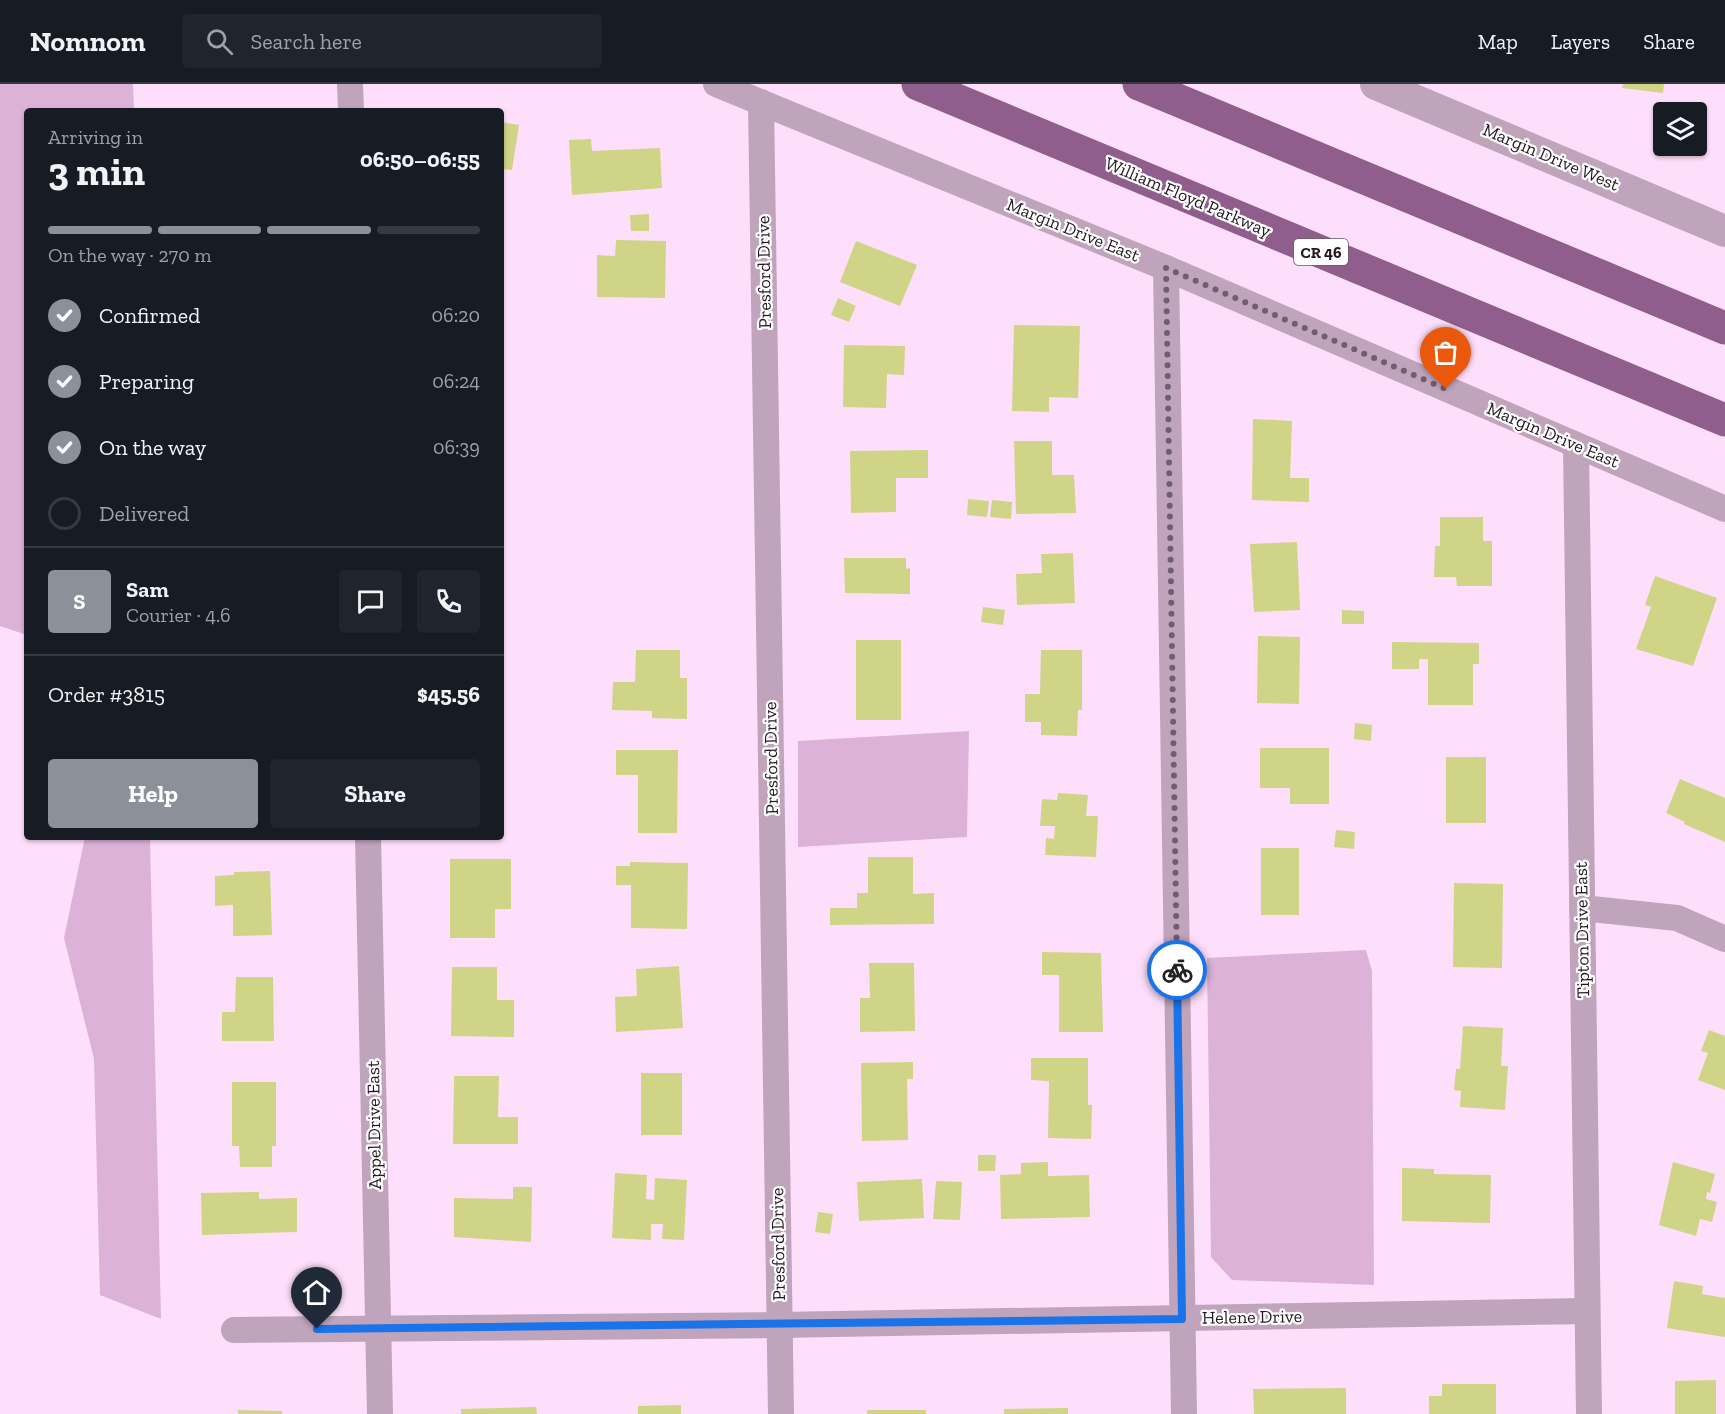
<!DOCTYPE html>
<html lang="en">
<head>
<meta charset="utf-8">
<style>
	:root { --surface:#171b24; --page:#20242c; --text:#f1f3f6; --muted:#9ea1a6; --line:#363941; --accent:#8c9099 }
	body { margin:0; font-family:"Zilla Slab",serif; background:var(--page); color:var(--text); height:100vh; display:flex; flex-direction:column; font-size:22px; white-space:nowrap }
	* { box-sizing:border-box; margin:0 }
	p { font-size:20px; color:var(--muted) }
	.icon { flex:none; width:33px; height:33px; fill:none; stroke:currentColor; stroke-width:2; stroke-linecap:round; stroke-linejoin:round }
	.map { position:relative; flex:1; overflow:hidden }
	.details { position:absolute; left:24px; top:24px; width:480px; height:732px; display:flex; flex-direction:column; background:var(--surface); border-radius:6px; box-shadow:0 2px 4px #0004 }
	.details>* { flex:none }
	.fabs { position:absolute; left:1653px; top:18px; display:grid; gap:12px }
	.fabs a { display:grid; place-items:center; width:54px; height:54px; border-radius:6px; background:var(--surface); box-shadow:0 2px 4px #0004; font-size:30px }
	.pin { position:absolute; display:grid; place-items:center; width:51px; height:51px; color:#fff; margin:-62px -26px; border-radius:50% 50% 50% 0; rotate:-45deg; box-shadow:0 0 6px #0007 }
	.pin .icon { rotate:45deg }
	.courier { position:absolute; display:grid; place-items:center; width:60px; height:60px; margin:-30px; border:4px solid #1a73e8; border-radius:50%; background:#fff; color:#222; box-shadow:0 2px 8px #0007 }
	.summary em { font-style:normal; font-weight:700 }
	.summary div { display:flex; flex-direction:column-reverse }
	.summary { display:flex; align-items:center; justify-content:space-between; height:102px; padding:0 24px }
	h1 { font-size:39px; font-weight:700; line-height:45px }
	.bar { display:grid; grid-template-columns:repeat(4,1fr); gap:9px 6px; align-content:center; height:72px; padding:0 24px }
	.bar i { height:8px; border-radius:4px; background:var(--line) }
	.bar .current { background:var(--accent) }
	.bar p { grid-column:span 4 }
	.line { display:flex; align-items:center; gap:15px; padding:0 24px; border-top:2px solid var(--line) }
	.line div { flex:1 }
	.round { display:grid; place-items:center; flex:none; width:63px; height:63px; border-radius:6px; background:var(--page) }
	ol { padding:0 24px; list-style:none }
	li { display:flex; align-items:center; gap:18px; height:66px }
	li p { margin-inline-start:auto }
	li .icon { padding:6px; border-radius:50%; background:var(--accent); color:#fff; stroke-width:4 }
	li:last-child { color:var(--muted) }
	li i { width:33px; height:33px; border:3px solid var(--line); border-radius:50% }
	.primary-button { display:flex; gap:12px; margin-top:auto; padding:12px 24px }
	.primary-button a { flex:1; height:69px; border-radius:6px; background:var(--accent); color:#fff; font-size:24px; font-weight:700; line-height:69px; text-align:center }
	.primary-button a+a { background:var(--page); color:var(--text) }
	header { display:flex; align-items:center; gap:36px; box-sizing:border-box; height:84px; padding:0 30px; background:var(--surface); border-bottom:2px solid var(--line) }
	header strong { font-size:28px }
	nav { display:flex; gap:33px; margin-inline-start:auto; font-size:21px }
	.search { width:420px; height:54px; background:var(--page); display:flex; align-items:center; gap:15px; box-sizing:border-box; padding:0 21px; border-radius:6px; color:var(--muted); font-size:22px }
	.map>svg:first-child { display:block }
	.green { fill:#ddb2d8 }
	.building { fill:#d0d486 }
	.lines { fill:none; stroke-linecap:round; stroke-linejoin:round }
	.minor { stroke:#bfa4bc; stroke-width:26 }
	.tertiary { stroke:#bfa4bc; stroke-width:32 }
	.trunk { stroke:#905e8c; stroke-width:33 }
	.done { stroke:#705e6e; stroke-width:6; stroke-dasharray:0 10.8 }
	.route { stroke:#1a73e8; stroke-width:8 }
	.labels { text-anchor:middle; stroke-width:4.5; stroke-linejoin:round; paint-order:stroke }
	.shield { fill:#fff; stroke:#655d64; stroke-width:1.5 }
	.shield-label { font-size:16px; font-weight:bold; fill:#231822 }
	.street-label { font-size:18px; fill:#231822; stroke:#fff }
</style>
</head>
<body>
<header>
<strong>Nomnom</strong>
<div class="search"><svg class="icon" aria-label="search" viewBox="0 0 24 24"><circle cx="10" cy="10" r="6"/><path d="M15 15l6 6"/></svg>Search here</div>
<nav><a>Map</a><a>Layers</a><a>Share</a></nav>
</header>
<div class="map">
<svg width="1725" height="1330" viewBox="0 0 1725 1330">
	<rect width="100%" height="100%" fill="#fedffb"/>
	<g class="green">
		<path d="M0,0H133L134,27H27V551L0,542Z"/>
		<path d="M969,647L967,753L798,763V657Z"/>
		<path d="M85,753H150L161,1235L100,1211L94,975L64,854Z"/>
		<path d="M1366,866L1372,887L1374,1201L1232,1196L1211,1173L1207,874Z"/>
	</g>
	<g class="building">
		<path d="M1623,0H1664L1663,9L1622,4Z"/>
		<path d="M501,38L519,41L512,86L501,85Z"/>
		<path d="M591,55L592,67L660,64L662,104L572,111L569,56Z"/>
		<path d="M649,130V147H631L630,131Z"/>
		<path d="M616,156L666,157L665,214L597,213V171L615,172Z"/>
		<path d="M856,157L917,181L900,222L840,198Z"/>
		<path d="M838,214L856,222L849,238L831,231Z"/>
		<path d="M1014,241L1080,242L1078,314L1049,313V328L1012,327Z"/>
		<path d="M844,261L905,262L904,291L887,290L886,324L843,323Z"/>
		<path d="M1253,335L1292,337L1290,394H1309V418L1252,416Z"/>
		<path d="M1014,357H1052V391H1074L1076,429L1016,430Z"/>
		<path d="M928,366V394H896V428L851,429L850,367Z"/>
		<path d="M968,415L989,417L987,433L967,431Z"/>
		<path d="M992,416L1012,418L1011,435L990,433Z"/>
		<path d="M1440,433H1483V457H1492V502H1457L1456,493H1434L1435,462H1440Z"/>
		<path d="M1297,458L1300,526L1254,528L1250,460Z"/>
		<path d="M1073,469L1075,519L1017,521L1016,490L1042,489L1041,470Z"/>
		<path d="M844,474H906V485L910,484V510L845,509Z"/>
		<path d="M1655,492L1717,514L1693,582L1636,565L1651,523L1645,521Z"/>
		<path d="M983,523L1005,526L1003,541L981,538Z"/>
		<path d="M1342,526L1364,527V540H1342Z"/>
		<path d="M1258,552L1300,553L1299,620L1257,619Z"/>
		<rect x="856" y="556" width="45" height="80"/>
		<path d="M1392,558L1479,559V580H1473V621H1428V575H1419V585H1392Z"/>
		<path d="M636,566H680V594H687V635L652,634V627L612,626L613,598H635Z"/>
		<path d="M1041,566H1082V626H1078L1077,652L1041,651V638H1025V610H1040Z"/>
		<path d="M1355,639L1372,641L1371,657L1354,655Z"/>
		<path d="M1260,664H1329V720H1290V704H1260Z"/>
		<path d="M616,666H678L677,749H638V691H616Z"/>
		<rect x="1446" y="673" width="40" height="66"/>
		<path d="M1680,695L1725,714V758L1684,740L1685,738L1666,729Z"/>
		<path d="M1058,709L1088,711L1086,732H1098L1096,773L1045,771L1046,754L1054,755L1055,742H1040L1042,715L1057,716Z"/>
		<path d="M1336,746L1355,748L1354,765L1334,763Z"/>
		<rect x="1261" y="764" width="38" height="67"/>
		<path d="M868,773H913V810L934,809V840L830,841V824H857V809H868Z"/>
		<path d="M450,775H511V825H495V854H450Z"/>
		<path d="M630,778L688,779L687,845L631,844V801H616V782H630Z"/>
		<path d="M270,787L272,851L233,852V821L215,822V792L234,791V788Z"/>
		<path d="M1454,799L1503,800L1502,884L1453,883Z"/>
		<path d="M1042,868L1101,869L1103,948H1059V891H1042Z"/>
		<path d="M869,879H914L915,947L860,948V914H870Z"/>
		<path d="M679,882L683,944L616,948L615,913L637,912L636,885Z"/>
		<path d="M452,883H497V916H514V953L451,952Z"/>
		<path d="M236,893H273L274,957H222V928H235Z"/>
		<path d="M1463,942L1503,944L1501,982H1508L1505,1026L1460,1023L1461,1007L1454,1006L1456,985H1460Z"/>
		<path d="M1709,946L1725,952V1006L1698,996L1708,969L1701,967Z"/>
		<path d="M1031,974H1088V1021H1092L1091,1055L1048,1054L1049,997L1031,996Z"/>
		<path d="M913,978V995H907L908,1056L862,1057L861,979Z"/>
		<rect x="641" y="989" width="41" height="62"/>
		<path d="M454,992H499L498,1033H518V1060H453Z"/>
		<path d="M232,998H276V1062H272V1083H240L239,1062H232Z"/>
		<path d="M978,1071H996L995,1087H978Z"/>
		<path d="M1048,1078V1092L1089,1091L1090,1133L1001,1135L1000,1091L1021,1090V1079Z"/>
		<path d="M1673,1078L1715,1090L1710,1109L1707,1108L1706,1115L1717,1118L1712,1138L1700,1135L1696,1152L1659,1141Z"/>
		<path d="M1402,1084L1434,1085V1090L1491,1091L1490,1139L1402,1137Z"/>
		<path d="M615,1089L647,1091L646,1115L654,1116L655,1094L687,1096L684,1156L662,1155L663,1140H651V1156L612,1154Z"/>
		<path d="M922,1095L924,1134L859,1137L857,1098Z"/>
		<path d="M936,1097L962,1098L960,1136L933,1135Z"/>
		<path d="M513,1103H532L531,1158L454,1153V1114L513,1115Z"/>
		<path d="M259,1108V1115L297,1114V1148L202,1151L201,1109Z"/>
		<path d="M818,1128L833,1130L830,1150L815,1148Z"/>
		<path d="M1674,1197L1703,1202L1702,1210L1725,1214V1253L1667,1244Z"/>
		<path d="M1716,1296V1330H1675V1297Z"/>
		<path d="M1442,1300H1496V1330H1429V1312H1442Z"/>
		<path d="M1346,1304V1330H1254L1253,1305Z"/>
		<path d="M681,1321V1330H638V1322Z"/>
		<path d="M536,1323L537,1330H461V1325Z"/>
		<path d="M1068,1324V1330H1004V1325Z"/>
		<path d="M238,1326L282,1327V1330H238Z"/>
		<rect x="867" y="1326" width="59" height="4"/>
	</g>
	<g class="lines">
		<g class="minor">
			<path d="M350,0L351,27"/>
			<path d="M716,0L1166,184L1725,425"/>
			<path d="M761,18L781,1330"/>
			<path d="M1166,184L1184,1330"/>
			<path d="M1576,361L1589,1330"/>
			<path d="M368,753L380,1330"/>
			<path d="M1582,824L1677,834L1725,855"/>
			<path d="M234,1246L779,1241L1587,1227"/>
		</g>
		<path class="tertiary" d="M1376,0L1725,147"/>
		<g class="trunk">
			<path d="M918,0L1725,336"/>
			<path d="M1139,0L1725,244"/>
		</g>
	</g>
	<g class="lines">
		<path class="done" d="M1177,886L1166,184L1446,305"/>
		<path class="route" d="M317,1245L1182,1235L1177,886"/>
	</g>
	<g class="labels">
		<rect class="shield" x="1294" y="155" width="54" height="26" rx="4.5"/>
		<g class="shield-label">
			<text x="1321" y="174">CR 46</text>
		</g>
		<g class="street-label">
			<text transform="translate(1551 73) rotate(23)" y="6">Margin Drive West</text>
			<text transform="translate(1188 113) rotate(23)" y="6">William Floyd Parkway</text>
			<text transform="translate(1073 146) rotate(22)" y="6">Margin Drive East</text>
			<text transform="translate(764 188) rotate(-91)" y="6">Presford Drive</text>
			<text transform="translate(1553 351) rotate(23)" y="6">Margin Drive East</text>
			<text transform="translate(771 674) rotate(-91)" y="6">Presford Drive</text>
			<text transform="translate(1582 846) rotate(-91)" y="6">Tipton Drive East</text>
			<text transform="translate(374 1041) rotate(-91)" y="6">Appel Drive East</text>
			<text transform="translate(778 1160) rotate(-91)" y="6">Presford Drive</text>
			<text transform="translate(1252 1233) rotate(-1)" y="6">Helene Drive</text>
		</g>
	</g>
</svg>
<div class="fabs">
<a><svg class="icon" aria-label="layers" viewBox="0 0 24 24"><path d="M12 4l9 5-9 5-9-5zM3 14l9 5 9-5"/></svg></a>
</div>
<div class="pin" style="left:1446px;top:305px;background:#ea580c"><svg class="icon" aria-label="bag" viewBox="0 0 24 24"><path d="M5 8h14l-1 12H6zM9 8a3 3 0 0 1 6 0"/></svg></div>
<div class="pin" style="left:317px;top:1245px;background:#1f2937"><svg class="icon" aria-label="home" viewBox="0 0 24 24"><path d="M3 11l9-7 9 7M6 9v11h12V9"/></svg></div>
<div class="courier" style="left:1177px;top:886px"><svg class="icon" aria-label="bike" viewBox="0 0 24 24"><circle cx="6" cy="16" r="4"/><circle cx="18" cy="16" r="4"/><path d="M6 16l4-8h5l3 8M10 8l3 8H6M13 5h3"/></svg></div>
<section class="details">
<div class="summary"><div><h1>3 min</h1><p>Arriving in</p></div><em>06:50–06:55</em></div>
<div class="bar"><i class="current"></i><i class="current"></i><i class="current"></i><i></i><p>On the way · 270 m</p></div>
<ol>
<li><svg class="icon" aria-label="check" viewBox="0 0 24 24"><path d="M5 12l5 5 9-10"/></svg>Confirmed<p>06:20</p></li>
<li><svg class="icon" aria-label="check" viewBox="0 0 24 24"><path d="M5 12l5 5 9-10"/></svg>Preparing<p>06:24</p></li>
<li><svg class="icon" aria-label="check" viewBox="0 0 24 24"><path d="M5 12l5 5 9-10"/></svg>On the way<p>06:39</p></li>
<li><i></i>Delivered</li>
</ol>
<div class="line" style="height:108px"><b class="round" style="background:var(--accent);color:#fff">S</b><div><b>Sam</b><p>Courier · 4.6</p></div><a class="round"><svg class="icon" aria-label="chat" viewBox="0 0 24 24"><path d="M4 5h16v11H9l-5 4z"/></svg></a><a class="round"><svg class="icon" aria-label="phone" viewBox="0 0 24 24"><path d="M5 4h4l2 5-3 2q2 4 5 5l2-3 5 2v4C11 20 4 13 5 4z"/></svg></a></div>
<div class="line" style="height:78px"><div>Order #3815</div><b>$45.56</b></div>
<div class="primary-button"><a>Help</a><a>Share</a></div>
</section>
</div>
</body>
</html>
